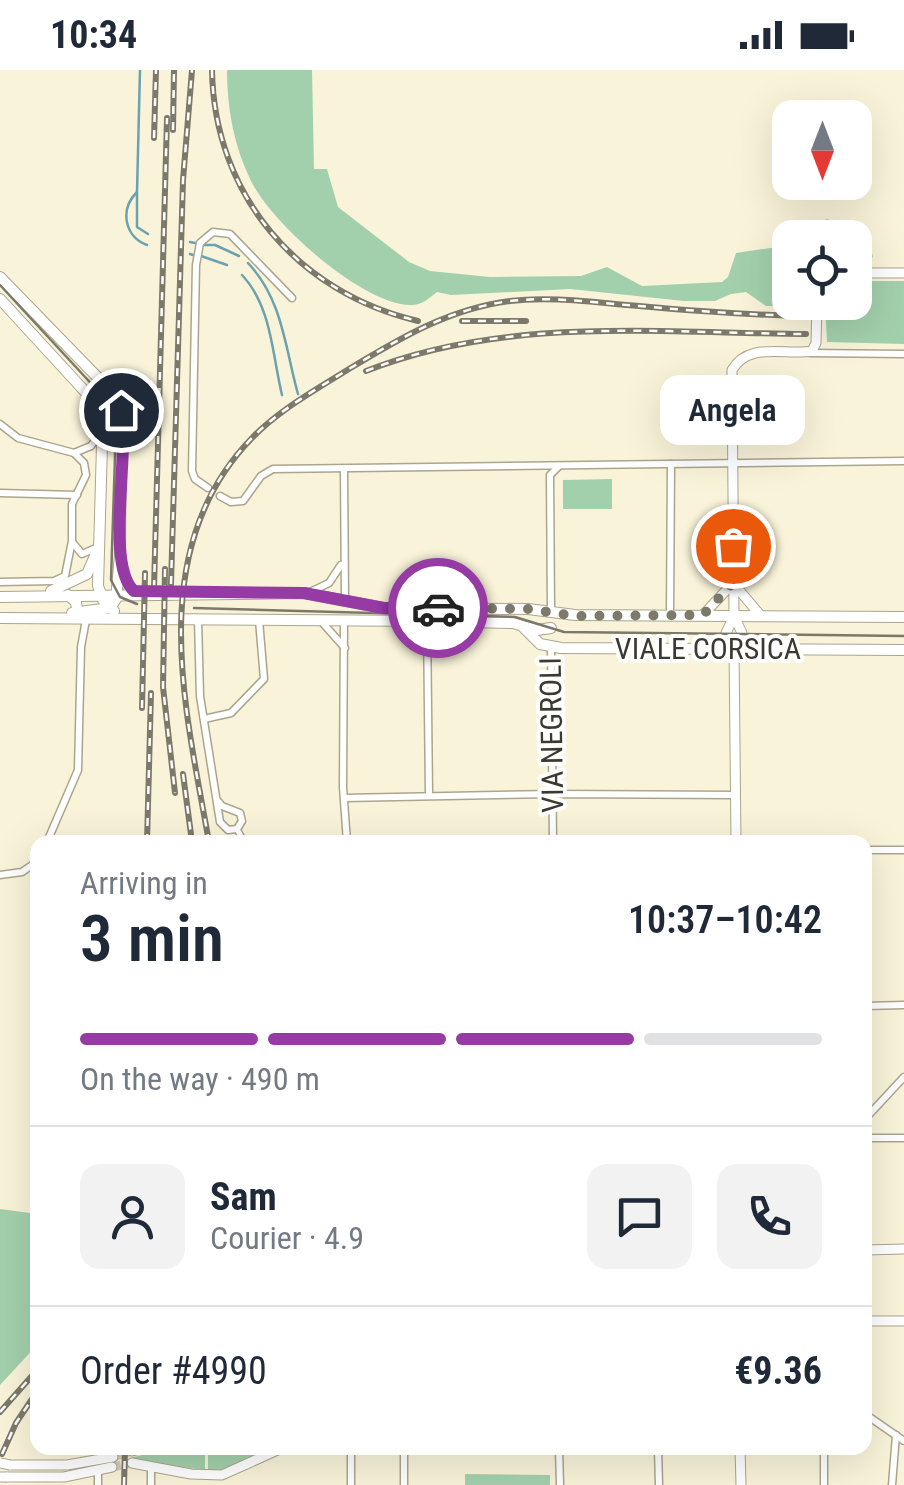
<!DOCTYPE html>
<html lang="en">
<head>
<meta charset="utf-8">
<style>
	:root { --surface:#fff; --page:#f2f2f3; --text:#1f2937; --muted:#747a83; --line:#e0e1e3; --accent:#963aa4 }
	body { margin:0; font-family:"Roboto Condensed",sans-serif; background:var(--page); color:var(--text); height:100vh; display:flex; flex-direction:column; font-size:38px; white-space:nowrap }
	* { box-sizing:border-box; margin:0 }
	p { font-size:32px; color:var(--muted) }
	.icon { flex:none; width:55px; height:55px; fill:none; stroke:currentColor; stroke-width:2; stroke-linecap:round; stroke-linejoin:round }
	.map { position:relative; flex:1; overflow:hidden }
	.details { position:absolute; left:30px; top:765px; width:842px; height:620px; display:flex; flex-direction:column; background:var(--surface); border-radius:20px; box-shadow:0 10px 40px #0002 }
	.details>* { flex:none }
	.needle { width:65px; rotate:180deg }
	.fabs { position:absolute; left:772px; top:30px; display:grid; gap:20px }
	.fabs a { display:grid; place-items:center; width:100px; height:100px; border-radius:20px; background:var(--surface); box-shadow:0 10px 40px #0002; font-size:50px }
	.pin { position:absolute; display:grid; place-items:center; width:85px; height:85px; color:#fff; margin:-42px; border:5px solid #fff; border-radius:50%; box-shadow:0 2px 10px #0007 }
	.courier { position:absolute; display:grid; place-items:center; width:100px; height:100px; margin:-50px; border:8px solid #963aa4; border-radius:50%; background:#fff; color:#222; box-shadow:0 2px 12px #0007 }
	.bubble { position:absolute; height:70px; border-radius:20px; background:var(--surface); box-shadow:0 10px 40px #0002; font-size:32px; font-weight:600; line-height:70px; text-align:center }
	.head em { font-style:normal; font-weight:600 }
	.head div { display:flex; flex-direction:column-reverse }
	.head { display:flex; align-items:center; justify-content:space-between; height:170px; padding:0 50px }
	h1 { font-size:65px; font-weight:600; line-height:75px }
	.bar { display:grid; grid-template-columns:repeat(4,1fr); gap:15px 10px; align-content:center; height:120px; padding:0 50px }
	.bar i { height:12px; border-radius:8px; background:var(--line) }
	.bar .selected { background:var(--accent) }
	.bar p { grid-column:span 4 }
	.line { display:flex; align-items:center; gap:25px; padding:0 50px; border-top:2px solid var(--line) }
	.line div { flex:1 }
	.round { display:grid; place-items:center; flex:none; width:105px; height:105px; border-radius:20px; background:var(--page) }
	.status { display:flex; justify-content:space-between; align-items:center; height:70px; padding:0 50px; background:var(--surface); direction:ltr }
	.status svg { height:28px; fill:currentColor }
	.map>svg:first-child { display:block }
	.green { fill:#a3d0ac }
	.lines { fill:none; stroke-linecap:round; stroke-linejoin:round }
	.stream { stroke:#6aa2af; stroke-width:2.5 }
	.tertiary-tunnel { stroke:#d3ceb7; stroke-width:9; stroke-dasharray:9 4.5; stroke-linecap:butt }
	.pedestrian-casing { stroke:#aca58e; stroke-width:8 }
	.minor-casing { stroke:#aca58e; stroke-width:9 }
	.tertiary-casing { stroke:#aca58e; stroke-width:11 }
	.secondary-casing { stroke:#aca58e; stroke-width:12 }
	.primary-casing { stroke:#aca58e; stroke-width:12 }
	.pedestrian { stroke:#fff; stroke-width:5 }
	.minor { stroke:#fff; stroke-width:6 }
	.tertiary { stroke:#fff; stroke-width:9 }
	.secondary { stroke:#fff; stroke-width:10 }
	.primary { stroke:#fff; stroke-width:10 }
	.tram { stroke:#7d796a; stroke-width:2.5 }
	.rail-casing { stroke:#7d796a; stroke-width:6 }
	.rail { stroke:#fff; stroke-width:2.5; stroke-dasharray:8; stroke-linecap:butt }
	.tertiary-bridge-casing { stroke:#aca58e; stroke-width:11; stroke-linecap:butt }
	.tertiary-bridge { stroke:#fff; stroke-width:9 }
	.done { stroke:#7e7a6b; stroke-width:10; stroke-dasharray:0 18 }
	.route { stroke:#963aa4; stroke-width:12 }
	.labels { text-anchor:middle; stroke-width:8; stroke-linejoin:round; paint-order:stroke }
	.street-label { font-size:30px; fill:#3c3930; stroke:#fff }
</style>
</head>
<body>
<div class="status"><b>10:34</b><svg viewBox="0 0 49 12"><path d="M0 12V9h3v3zM5 12V6h3v6zM10 12V3h3v9zM15 12V0h3v12zM26 1h20v11H26zM47 4h2v5h-2z"/></svg></div>
<div class="map">
<svg width="904" height="1415" viewBox="0 0 904 1415">
	<rect width="100%" height="100%" fill="#f9f3d9"/>
	<g class="green">
		<path d="M227,0H312L314,99H327L338,137L409,192L430,201L490,207L581,206L607,197L642,216L722,212L728,207L736,183L790,175V232L798,233L797,236H766L746,222L731,224L715,231H684L570,219L451,225L437,222C429,228 421,236 410,235C362,234 272,154 251,111C234,76 227,39 227,0Z"/>
		<path d="M828,149L838,167H865L868,168L873,187L869,190H855V168L815,167L824,150Z"/>
		<path d="M855,211H904V274L827,272L825,233L855,232Z"/>
		<path d="M612,409V439H563V410Z"/>
		<path d="M0,1139L37,1144L38,1274L0,1315Z"/>
		<path d="M208,1378H265L267,1382L221,1401L208,1400Z"/>
		<path d="M170,1379H205V1400L132,1391L133,1387Z"/>
		<path d="M465,1404L550,1405V1415H465Z"/>
	</g>
	<g class="lines">
		<g class="stream">
			<path d="M140,0L137,122C119,140 125,167 147,175"/>
			<path d="M137,122V157L148,164"/>
			<path d="M190,172L195,173"/>
			<path d="M203,175H215L239,186"/>
			<path d="M190,184L193,185"/>
			<path d="M201,186L227,195"/>
			<path d="M248,193C283,230 285,278 298,324"/>
			<path d="M242,205C272,237 272,284 282,325"/>
		</g>
		<g class="tertiary-tunnel">
			<path d="M113,1387L132,1381"/>
			<path d="M112,1397L132,1393"/>
		</g>
		<defs>
			<path id="pedestrian" d="M237,759L244,772"/>
			<g id="minor">
				<path d="M810,283L904,284"/>
				<path d="M0,354L18,368L74,383"/>
				<path d="M74,383L91,376L100,363"/>
				<path d="M344,400L345,531"/>
				<path d="M208,418L195,409L192,401L196,195L200,173L213,162L230,164L292,228"/>
				<path d="M0,423L77,425"/>
				<path d="M220,426L231,432L243,431L261,406L273,399L904,391"/>
				<path d="M73,473L82,484L98,477"/>
				<path d="M0,512L54,511L65,506L72,471V434L86,405L84,393L74,383"/>
				<path d="M310,522L329,513L341,495"/>
				<path d="M551,541L550,405L558,397"/>
				<path d="M670,545L671,394"/>
				<path d="M198,550L200,626L220,752L228,760L237,759L242,751L240,743L222,736L218,731"/>
				<path d="M320,550L345,578"/>
				<path d="M344,551L343,717L347,772"/>
				<path d="M427,551L429,725"/>
				<path d="M551,577L553,772"/>
				<path d="M204,649L231,643L264,609L259,550"/>
				<path d="M344,728L553,724L735,725"/>
				<path d="M47,772L78,700L81,577L86,550"/>
				<path d="M865,780H904"/>
				<path d="M0,805L22,802L38,791"/>
				<path d="M865,936L904,935"/>
				<path d="M865,1049L904,1007"/>
				<path d="M865,1065L871,1068H904"/>
				<path d="M865,1164V1172"/>
				<path d="M865,1344L904,1371"/>
				<path d="M351,1378V1415"/>
				<path d="M404,1378V1415"/>
				<path d="M559,1378L560,1415"/>
				<path d="M658,1378L659,1415"/>
				<path d="M824,1378V1415"/>
				<path d="M151,1397V1415"/>
				<path d="M98,1415V1402"/>
				<path d="M892,1415L896,1365"/>
			</g>
			<g id="tertiary">
				<path d="M855,203H904"/>
				<path d="M733,513L761,546"/>
				<path d="M703,545L733,513"/>
				<path d="M734,546L732,300C749,271 785,286 812,281L816,273L817,232"/>
				<path d="M734,546L726,563L734,579L736,772"/>
				<path d="M734,546L742,563L734,579"/>
				<path d="M865,1180L904,1179"/>
				<path d="M865,1251H904"/>
				<path d="M740,1378L741,1415"/>
				<path d="M132,1381L144,1378"/>
				<path d="M132,1393L191,1404L222,1405L282,1378"/>
				<path d="M10,1395H67L113,1387"/>
				<path d="M7,1407H64L112,1397"/>
			</g>
			<g id="secondary">
				<path d="M0,207L105,315L121,340L120,485L116,529L110,538"/>
				<path d="M0,229L103,341L98,516L103,530L114,541"/>
				<path d="M122,499L128,516L137,523"/>
				<path d="M72,543L110,538"/>
			</g>
			<g id="primary">
				<path d="M51,521L87,504L99,477"/>
				<path d="M68,525L76,532L77,540"/>
				<path d="M0,527L304,523L383,538L528,539L575,545L904,547"/>
				<path d="M0,548L427,551L513,553L537,560L551,558"/>
				<path d="M524,558L540,574L561,578L904,580"/>
			</g>
		</defs>
		<use href="#pedestrian" class="pedestrian-casing"/>
		<use href="#minor" class="minor-casing"/>
		<use href="#tertiary" class="tertiary-casing"/>
		<use href="#secondary" class="secondary-casing"/>
		<use href="#primary" class="primary-casing"/>
		<use href="#pedestrian" class="pedestrian"/>
		<use href="#minor" class="minor"/>
		<use href="#tertiary" class="tertiary"/>
		<use href="#secondary" class="secondary"/>
		<use href="#primary" class="primary"/>
		<g class="tram">
			<path d="M0,215L111,335L116,356L111,510L120,527L137,534"/>
			<path d="M194,538L515,547L564,562L904,566"/>
		</g>
		<defs>
			<g id="rail">
				<path d="M212,0C214,125 298,223 418,251"/>
				<path d="M173,60L174,0"/>
				<path d="M154,68L156,0"/>
				<path d="M462,251H526"/>
				<path d="M366,301C505,246 659,263 806,264"/>
				<path d="M165,499L163,617L175,723"/>
				<path d="M171,514L183,110L192,0"/>
				<path d="M154,518L167,48"/>
				<path d="M142,638L145,503"/>
				<path d="M183,704L192,772"/>
				<path d="M147,772L151,623"/>
				<path d="M209,772C185,637 144,479 252,368C278,341 312,322 344,302C397,270 447,239 510,231C553,226 597,233 639,236C695,241 750,245 806,246"/>
				<path d="M0,1342L38,1299"/>
				<path d="M2,1384L16,1353L38,1320"/>
				<path d="M124,1415L125,1378"/>
			</g>
		</defs>
		<use href="#rail" class="rail-casing"/>
		<use href="#rail" class="rail"/>
		<defs>
			<g id="tertiary-bridge">
				<path d="M0,1393L10,1395"/>
				<path d="M0,1407H7"/>
			</g>
		</defs>
		<use href="#tertiary-bridge" class="tertiary-bridge-casing"/>
		<use href="#tertiary-bridge" class="tertiary-bridge"/>
	</g>
	<g class="lines">
		<path class="done" d="M438,538L528,539L575,546L703,545L733,513V476"/>
		<path class="route" d="M121,340C130,382 105,495 134,521L304,523L384,538H438"/>
	</g>
	<g class="labels">
		<g class="street-label">
			<text x="708" y="589">VIALE CORSICA</text>
			<text transform="translate(552 665) rotate(-91)" y="10">VIA NEGROLI</text>
		</g>
	</g>
</svg>
<div class="fabs">
<a><svg class="needle" viewBox="-14 -14 28 28"><path d="M0-13l5 13h-10z" fill="#e53935"/><path d="M0 13l5-13h-10z" fill="#747a83"/></svg></a>
<a><svg class="icon" aria-label="locate" viewBox="0 0 24 24"><circle cx="12" cy="12" r="6"/><path d="M12 2v4M12 18v4M2 12h4M18 12h4"/></svg></a>
</div>
<div class="pin" style="left:733px;top:476px;background:#ea580c"><svg class="icon" aria-label="bag" viewBox="0 0 24 24"><path d="M5 8h14l-1 12H6zM9 8a3 3 0 0 1 6 0"/></svg></div>
<div class="pin" style="left:121px;top:340px;background:#1f2937"><svg class="icon" aria-label="home" viewBox="0 0 24 24"><path d="M3 11l9-7 9 7M6 9v11h12V9"/></svg></div>
<div class="courier" style="left:438px;top:538px"><svg class="icon" aria-label="car" viewBox="0 0 24 24"><path d="M5 17H2v-5l4-1 3-4h7l3 4 3 1v5h-3M9 17h6M6 11h13"/><circle cx="7" cy="17" r="2"/><circle cx="17" cy="17" r="2"/></svg></div>
<div class="bubble" style="left:660px;top:305px;width:145px">Angela</div>
<section class="details">
<div class="head"><div><h1>3 min</h1><p>Arriving in</p></div><em>10:37–10:42</em></div>
<div class="bar"><i class="selected"></i><i class="selected"></i><i class="selected"></i><i></i><p>On the way · 490 m</p></div>
<div class="line" style="height:180px"><a class="round"><svg class="icon" aria-label="person" viewBox="0 0 24 24"><circle cx="12" cy="8" r="4"/><path d="M4 21q1-7 8-7t8 7"/></svg></a><div><b>Sam</b><p>Courier · 4.9</p></div><a class="round"><svg class="icon" aria-label="chat" viewBox="0 0 24 24"><path d="M4 5h16v11H9l-5 4z"/></svg></a><a class="round"><svg class="icon" aria-label="phone" viewBox="0 0 24 24"><path d="M5 4h4l2 5-3 2q2 4 5 5l2-3 5 2v4C11 20 4 13 5 4z"/></svg></a></div>
<div class="line" style="height:130px"><div>Order #4990</div><b>€9.36</b></div>
</section>
</div>
</body>
</html>
